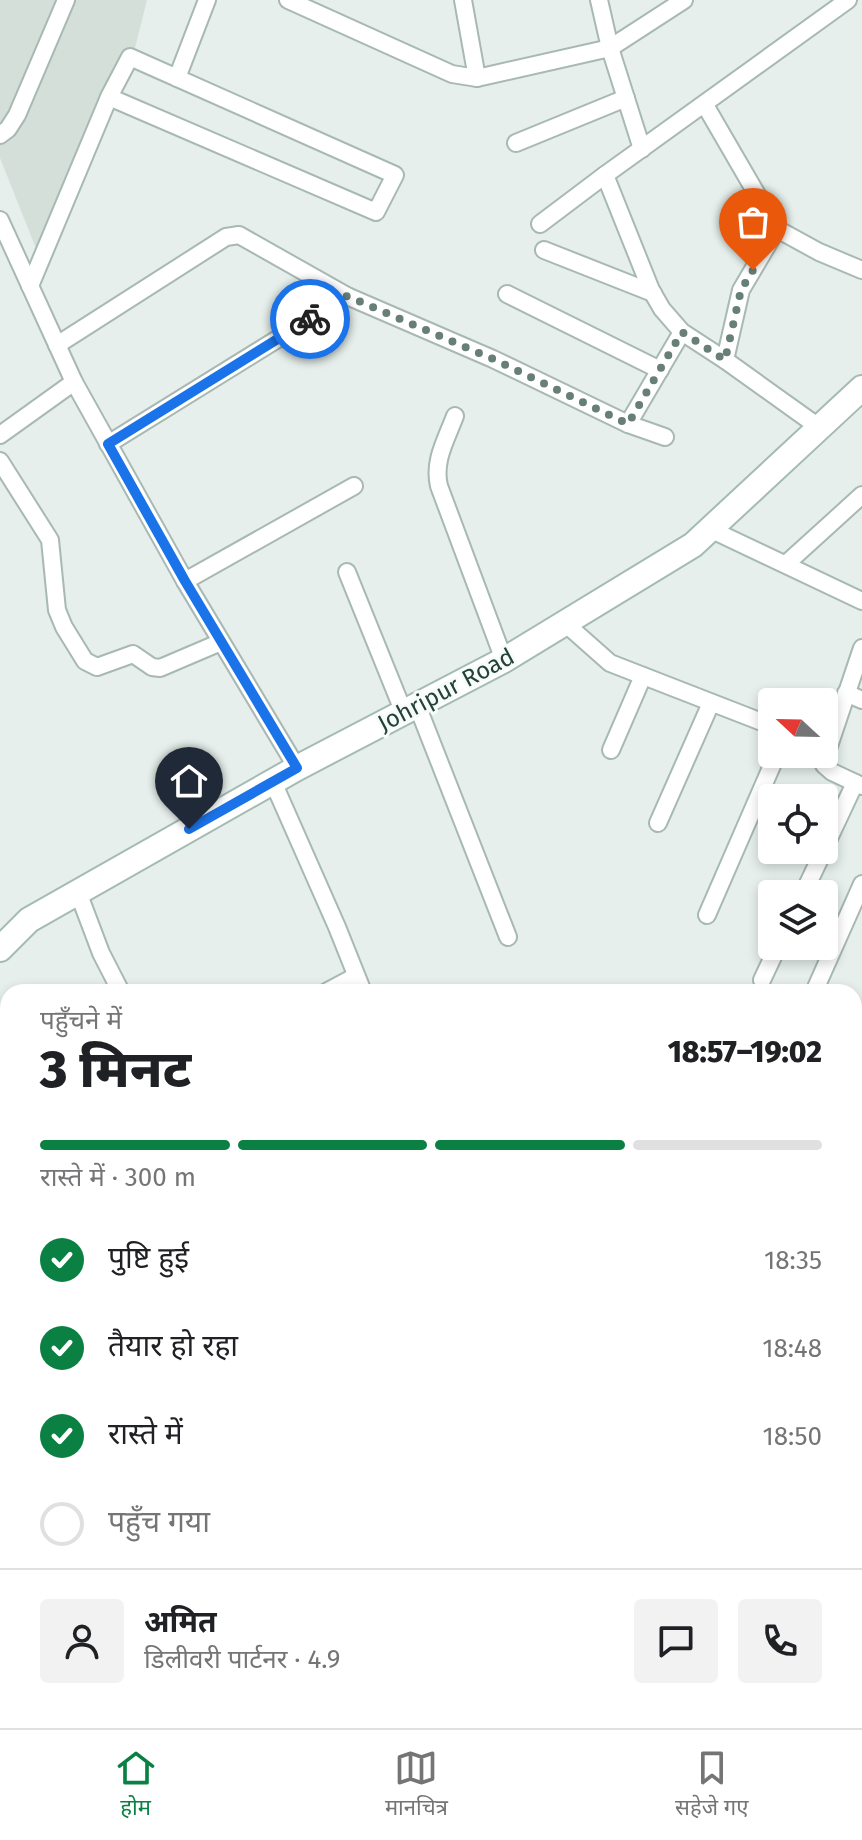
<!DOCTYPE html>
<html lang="hi">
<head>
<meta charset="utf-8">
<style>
	:root { --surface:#fff; --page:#f2f2f2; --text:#202124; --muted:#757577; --line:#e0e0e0; --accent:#0b8043 }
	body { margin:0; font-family:"Fira Sans","Noto Sans Devanagari",sans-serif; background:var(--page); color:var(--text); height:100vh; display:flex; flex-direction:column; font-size:30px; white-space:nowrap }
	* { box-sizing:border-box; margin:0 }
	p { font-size:26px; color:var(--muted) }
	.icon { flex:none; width:44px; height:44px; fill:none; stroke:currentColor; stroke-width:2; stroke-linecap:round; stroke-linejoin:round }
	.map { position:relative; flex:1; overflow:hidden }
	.details { position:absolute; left:0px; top:984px; width:862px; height:744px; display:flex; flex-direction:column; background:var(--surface); border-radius:24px 24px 0 0; box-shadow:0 4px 12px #0003 }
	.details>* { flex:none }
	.needle { width:52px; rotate:292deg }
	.controls { position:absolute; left:758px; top:688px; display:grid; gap:16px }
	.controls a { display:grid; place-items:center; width:80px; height:80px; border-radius:8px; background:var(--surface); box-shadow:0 4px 12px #0003; font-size:40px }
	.pin { position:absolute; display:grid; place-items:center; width:68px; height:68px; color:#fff; margin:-82px -34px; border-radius:50% 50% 50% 0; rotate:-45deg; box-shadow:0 0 8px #0007 }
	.pin .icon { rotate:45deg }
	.courier { position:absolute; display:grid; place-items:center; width:80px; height:80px; margin:-40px; border:6px solid #1a73e8; border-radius:50%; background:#fff; color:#222; box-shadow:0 2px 10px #0007 }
	.overview em { font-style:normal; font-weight:800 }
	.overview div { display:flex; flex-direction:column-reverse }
	.overview { display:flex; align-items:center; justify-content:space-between; height:136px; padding:0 40px }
	h1 { font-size:52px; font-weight:800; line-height:60px }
	.bar { display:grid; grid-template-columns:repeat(4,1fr); gap:12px 8px; align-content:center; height:96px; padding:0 40px }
	.bar i { height:10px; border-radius:6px; background:var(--line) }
	.bar .active { background:var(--accent) }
	.bar p { grid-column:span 4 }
	.line { display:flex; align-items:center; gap:20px; padding:0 40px; border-top:2px solid var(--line) }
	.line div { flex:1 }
	.round { display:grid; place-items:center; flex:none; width:84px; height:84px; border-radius:8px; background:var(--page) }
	ol { padding:0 40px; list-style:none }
	li { display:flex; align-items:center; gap:24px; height:88px }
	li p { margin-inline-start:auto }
	li .icon { padding:8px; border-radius:50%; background:var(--accent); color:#fff; stroke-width:4 }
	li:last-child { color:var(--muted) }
	li i { width:44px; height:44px; border:4px solid var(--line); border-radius:50% }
	.dock { display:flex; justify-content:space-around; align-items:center; height:112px; border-top:2px solid var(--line); background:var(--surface); font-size:22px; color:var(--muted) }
	.dock a { display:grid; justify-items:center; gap:4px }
	.dock .active { color:var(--accent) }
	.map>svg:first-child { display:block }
	.built { fill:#d4dfda }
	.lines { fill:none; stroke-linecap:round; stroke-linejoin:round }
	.street-casing { stroke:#a8b8b2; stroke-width:20 }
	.secondary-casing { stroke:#a4bbb3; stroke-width:28 }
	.street { stroke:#fff; stroke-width:16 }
	.secondary { stroke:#fff; stroke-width:24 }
	.done { stroke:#687f78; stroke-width:8; stroke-dasharray:0 14.4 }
	.route { stroke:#1a73e8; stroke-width:10 }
	.labels { text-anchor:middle; stroke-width:6; stroke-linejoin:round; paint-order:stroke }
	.street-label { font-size:24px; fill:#24423a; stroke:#f7fbf9 }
</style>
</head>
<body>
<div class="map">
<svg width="862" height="1728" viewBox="0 0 862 1728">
	<rect width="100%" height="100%" fill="#e6efeb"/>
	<path class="built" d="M0,0H147L133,56L43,266L0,158Z"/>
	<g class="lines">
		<defs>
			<g id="street">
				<path d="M288,0L452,74L477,78L610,48L684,0"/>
				<path d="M463,0L477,78"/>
				<path d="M599,0L610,48L642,149"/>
				<path d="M177,78L207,0"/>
				<path d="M705,105L777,229L819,252L862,270"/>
				<path d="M0,135L8,129L17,115L66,0"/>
				<path d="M516,143L626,98"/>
				<path d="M605,175L651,290L662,309L682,332L725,360L820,428"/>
				<path d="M0,220L74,382L185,581L297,768"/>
				<path d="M540,224L605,175L848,0"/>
				<path d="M544,250L653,293"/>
				<path d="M30,286L109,97L376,212L395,175L130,57L109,97"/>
				<path d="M507,294L660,370"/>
				<path d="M57,345L226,237L239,235L347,296L493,359L628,424L665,437"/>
				<path d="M725,360L741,290L777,229"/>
				<path d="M455,416C446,440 433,461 439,486L504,660"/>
				<path d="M628,424L682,332"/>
				<path d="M0,435L74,382"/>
				<path d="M108,444L347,296"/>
				<path d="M0,461L50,540L57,610L64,627L85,661L97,667L133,654L152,667L160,668L221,642"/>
				<path d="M710,529L862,601"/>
				<path d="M786,564L862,495"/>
				<path d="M347,572L404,713"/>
				<path d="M185,581L354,486"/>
				<path d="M566,624L610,663L772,726"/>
				<path d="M862,648L824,761V765L832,772L862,786"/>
				<path d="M846,693L862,700"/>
				<path d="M417,705L508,937"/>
				<path d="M611,750L643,676"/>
				<path d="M273,782L337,927L363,992"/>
				<path d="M658,823L711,703"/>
				<path d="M824,849L855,783"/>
				<path d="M78,892L101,953L121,992"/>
				<path d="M803,894L824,850"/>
				<path d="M707,915L777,754"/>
				<path d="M762,980L778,946"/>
				<path d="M326,992L356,976"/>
				<path d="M814,992L862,884"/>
				<path d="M0,1140L8,1143"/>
				<path d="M854,1316L862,1297"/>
				<path d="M0,1321L8,1325"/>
				<path d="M0,1586L8,1589"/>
				<path d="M854,1622L862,1615"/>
				<path d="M587,1720L594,1728"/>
				<path d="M667,1720L674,1728"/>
				<path d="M821,1720L828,1728"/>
				<path d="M69,1728L72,1720"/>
				<path d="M151,1728L154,1720"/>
				<path d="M200,1728L204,1720"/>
				<path d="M299,1728L303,1720"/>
				<path d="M360,1728L363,1720"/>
				<path d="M446,1728L450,1720"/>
				<path d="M513,1728L516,1720"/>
				<path d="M572,1728L575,1720"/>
				<path d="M737,1728L745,1720"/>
			</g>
			<g id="secondary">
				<path d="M0,949L29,920L297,768L504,660L693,545L862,388"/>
				<path d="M0,1387H8"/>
				<path d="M854,1415L862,1408"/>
				<path d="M0,1500L8,1501"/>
				<path d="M854,1552L862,1547"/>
			</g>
		</defs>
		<use href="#street" class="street-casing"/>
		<use href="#secondary" class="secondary-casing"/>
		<use href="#street" class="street"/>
		<use href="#secondary" class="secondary"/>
	</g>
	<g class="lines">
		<path class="done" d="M310,319L347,296L493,359L628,424L682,332L725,360L741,290L753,270"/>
		<path class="route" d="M189,829L297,768L185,581L108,444L310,319"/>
	</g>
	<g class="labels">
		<g class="street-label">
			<text transform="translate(446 690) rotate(-28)" y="8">Johripur Road</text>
		</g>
	</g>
</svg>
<div class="controls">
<a><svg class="needle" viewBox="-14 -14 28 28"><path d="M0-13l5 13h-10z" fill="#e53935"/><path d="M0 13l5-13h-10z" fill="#757577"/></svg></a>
<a><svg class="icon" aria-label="locate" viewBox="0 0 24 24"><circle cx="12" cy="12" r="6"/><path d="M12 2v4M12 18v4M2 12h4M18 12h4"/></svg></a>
<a><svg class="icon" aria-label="layers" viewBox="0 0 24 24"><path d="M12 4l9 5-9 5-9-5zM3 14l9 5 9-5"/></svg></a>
</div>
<div class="pin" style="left:753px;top:270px;background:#ea580c"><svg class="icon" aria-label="bag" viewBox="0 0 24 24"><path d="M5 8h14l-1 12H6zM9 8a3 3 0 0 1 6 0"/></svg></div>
<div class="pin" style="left:189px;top:829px;background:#1f2937"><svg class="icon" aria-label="home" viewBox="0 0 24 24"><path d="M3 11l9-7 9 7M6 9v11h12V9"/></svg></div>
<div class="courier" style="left:310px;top:319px"><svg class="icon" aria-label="bike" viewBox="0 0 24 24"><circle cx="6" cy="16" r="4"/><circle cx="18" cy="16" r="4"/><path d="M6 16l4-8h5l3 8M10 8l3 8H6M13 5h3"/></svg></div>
<section class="details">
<div class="overview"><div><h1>3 मिनट</h1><p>पहुँचने में</p></div><em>18:57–19:02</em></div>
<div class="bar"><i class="active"></i><i class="active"></i><i class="active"></i><i></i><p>रास्ते में · 300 m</p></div>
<ol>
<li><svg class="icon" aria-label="check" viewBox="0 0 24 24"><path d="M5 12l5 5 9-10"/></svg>पुष्टि हुई<p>18:35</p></li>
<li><svg class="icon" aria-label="check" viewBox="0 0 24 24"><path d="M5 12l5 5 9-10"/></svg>तैयार हो रहा<p>18:48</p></li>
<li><svg class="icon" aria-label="check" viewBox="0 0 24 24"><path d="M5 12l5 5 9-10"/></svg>रास्ते में<p>18:50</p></li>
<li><i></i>पहुँच गया</li>
</ol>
<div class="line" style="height:144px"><a class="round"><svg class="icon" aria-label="person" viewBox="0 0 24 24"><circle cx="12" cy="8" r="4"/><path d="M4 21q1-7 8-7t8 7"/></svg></a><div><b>अमित</b><p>डिलीवरी पार्टनर · 4.9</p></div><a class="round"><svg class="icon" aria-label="chat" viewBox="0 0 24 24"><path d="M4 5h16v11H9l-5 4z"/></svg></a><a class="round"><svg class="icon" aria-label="phone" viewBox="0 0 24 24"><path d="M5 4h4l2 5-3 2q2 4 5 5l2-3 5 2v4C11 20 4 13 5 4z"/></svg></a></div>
</section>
</div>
<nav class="dock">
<a class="active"><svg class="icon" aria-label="home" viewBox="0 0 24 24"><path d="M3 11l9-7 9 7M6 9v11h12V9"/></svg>होम</a>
<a><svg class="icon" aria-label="map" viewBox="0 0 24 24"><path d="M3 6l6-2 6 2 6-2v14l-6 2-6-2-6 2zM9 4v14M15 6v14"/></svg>मानचित्र</a>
<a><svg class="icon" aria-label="saved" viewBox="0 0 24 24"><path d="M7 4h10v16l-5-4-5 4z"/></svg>सहेजे गए</a>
</nav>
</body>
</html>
